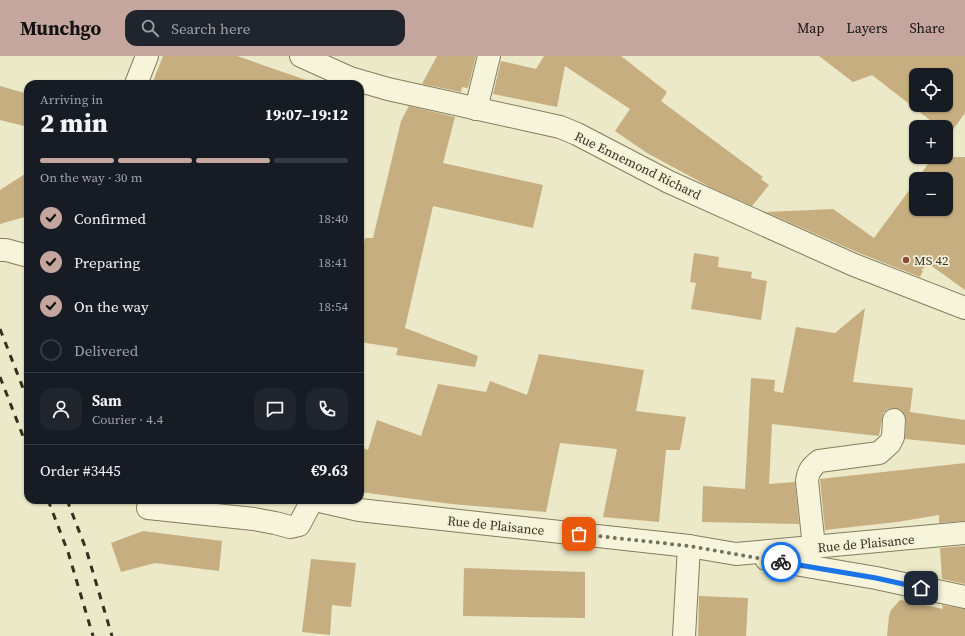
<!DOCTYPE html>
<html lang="en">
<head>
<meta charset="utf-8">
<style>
	:root { --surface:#171b24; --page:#20242c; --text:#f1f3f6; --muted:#9ea1a6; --line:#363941; --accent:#c5a69e }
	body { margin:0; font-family:"Source Serif 4",serif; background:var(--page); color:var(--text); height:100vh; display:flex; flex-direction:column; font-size:15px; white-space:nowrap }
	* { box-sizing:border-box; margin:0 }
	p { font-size:13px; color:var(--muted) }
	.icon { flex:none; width:22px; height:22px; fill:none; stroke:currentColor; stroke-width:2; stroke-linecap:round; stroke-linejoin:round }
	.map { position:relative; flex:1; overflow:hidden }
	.side { position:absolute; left:24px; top:24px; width:340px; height:424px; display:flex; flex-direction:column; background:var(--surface); border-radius:12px; box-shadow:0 1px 3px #0004 }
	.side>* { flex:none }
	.fabs { position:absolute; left:909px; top:12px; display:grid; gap:8px }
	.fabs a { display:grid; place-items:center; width:44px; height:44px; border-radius:8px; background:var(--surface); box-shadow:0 1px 3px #0004; font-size:20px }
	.pin { position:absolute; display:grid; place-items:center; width:34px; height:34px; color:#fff; margin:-17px; border-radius:8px; box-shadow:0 2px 6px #0006 }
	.courier { position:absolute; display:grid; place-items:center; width:40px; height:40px; margin:-20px; border:3px solid #1a73e8; border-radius:50%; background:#fff; color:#222; box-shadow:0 1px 5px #0007 }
	.overview em { font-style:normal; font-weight:800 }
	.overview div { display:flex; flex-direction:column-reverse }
	.overview { display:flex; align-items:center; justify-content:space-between; height:68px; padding:0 16px }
	h1 { font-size:26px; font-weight:800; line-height:30px }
	.bar { display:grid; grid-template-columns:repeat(4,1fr); gap:6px 4px; align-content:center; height:48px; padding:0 16px }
	.bar i { height:5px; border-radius:3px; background:var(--line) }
	.bar .selected { background:var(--accent) }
	.bar p { grid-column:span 4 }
	.line { display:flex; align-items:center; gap:10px; padding:0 16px; border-top:1px solid var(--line) }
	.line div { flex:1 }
	.round { display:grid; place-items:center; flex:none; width:42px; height:42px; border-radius:12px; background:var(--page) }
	ol { padding:0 16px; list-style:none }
	li { display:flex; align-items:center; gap:12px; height:44px }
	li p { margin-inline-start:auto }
	li .icon { padding:4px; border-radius:50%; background:var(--accent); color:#111; stroke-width:4 }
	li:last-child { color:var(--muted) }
	li i { width:22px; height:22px; border:2px solid var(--line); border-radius:50% }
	header { display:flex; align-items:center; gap:24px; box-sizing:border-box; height:56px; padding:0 20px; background:var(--accent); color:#111 }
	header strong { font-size:19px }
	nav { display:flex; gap:22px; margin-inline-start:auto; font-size:14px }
	.search { width:280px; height:36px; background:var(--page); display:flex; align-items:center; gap:10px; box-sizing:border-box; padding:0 14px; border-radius:12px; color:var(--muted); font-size:15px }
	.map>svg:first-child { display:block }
	.building { fill:#c6ae81; fill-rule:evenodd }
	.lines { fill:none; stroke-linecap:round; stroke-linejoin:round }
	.minor-casing { stroke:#857c5e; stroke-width:24 }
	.minor { stroke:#f6f4da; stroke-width:22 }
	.rail { stroke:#373021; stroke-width:3; stroke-dasharray:7 7; stroke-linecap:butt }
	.done { stroke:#76715b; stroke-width:4; stroke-dasharray:0 7.2 }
	.route { stroke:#1a73e8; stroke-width:5 }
	.poi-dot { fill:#8f4833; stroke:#f3f1d6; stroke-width:1.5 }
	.labels { text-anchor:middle; stroke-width:3.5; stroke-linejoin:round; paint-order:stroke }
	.street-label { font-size:13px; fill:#373021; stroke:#f3f1d6 }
	.poi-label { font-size:13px; fill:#373021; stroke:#f3f1d6; text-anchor:start }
</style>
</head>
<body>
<header>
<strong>Munchgo</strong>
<div class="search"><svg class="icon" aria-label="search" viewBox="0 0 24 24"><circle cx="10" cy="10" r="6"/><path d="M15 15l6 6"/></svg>Search here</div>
<nav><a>Map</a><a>Layers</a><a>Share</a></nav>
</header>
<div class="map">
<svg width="965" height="580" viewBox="0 0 965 580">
	<rect width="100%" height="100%" fill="#ebe9c7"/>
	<g class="building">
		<path d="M163,0H237L306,24L305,28H152Z"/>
		<path d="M437,0H476L468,32L462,31L461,36L422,28Z"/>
		<path d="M544,0H621L667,36L661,45L763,121L761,123L769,129L752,150L710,131L647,97L615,75L630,53L565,10L557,51L493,38L501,5L536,13Z"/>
		<path d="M819,0H965V57L949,79L946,76V71H939L872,19L853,26ZM916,19H946V49H916Z"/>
		<path d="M0,30L28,38V71L0,64Z"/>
		<path d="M409,50L455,61L443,107L543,129L533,172L433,150L404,276L405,272L478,300L475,311L396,299L398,292L360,286V206L365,182H373L401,65Z"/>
		<path d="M933,101H965V234L929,208L921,214L923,215L920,221L859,197L766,156L833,153L874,182L916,125V153H946V123H917Z"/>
		<path d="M28,116V160L0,168V134Z"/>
		<path d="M694,197L719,201L718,211L752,216L751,222L767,225L761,264L691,253L696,227L690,226Z"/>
		<path d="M865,252L853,326L913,332L910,356L965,364V389L905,383L906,365L905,359L901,354L895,352L888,353L883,357L879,380L772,368L769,428L795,426L799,468L702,466L703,430L745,433L751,322L775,324L774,335L783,337L796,271L835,277Z"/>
		<path d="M539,298L644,314L636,355L686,361L680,394H666L659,466L603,461L617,393L560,387L546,456L452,448L360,436V391L368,394L377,364L421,380L438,328L486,336L490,325L527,339Z"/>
		<path d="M965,407V465L939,467V459L897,466L825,474L820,423Z"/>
		<path d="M143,475L222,485L219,515L155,507L121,516L111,487Z"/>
		<path d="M965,490V528L942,523L940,492Z"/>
		<path d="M311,503L356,507L351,551L332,549L330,579L302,576Z"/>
		<path d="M464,512L585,516V562L463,560Z"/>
		<path d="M699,540L748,542L746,580H698Z"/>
		<path d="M900,544L943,553L942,549L965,553V580H887L889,560L891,554Z"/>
	</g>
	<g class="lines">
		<defs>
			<g id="minor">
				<path d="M301,0L350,22L388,33L560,71L577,78L669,126L854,209L965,252"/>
				<path d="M136,28L147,0"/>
				<path d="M476,53L489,0"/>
				<path d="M0,194H6L28,200"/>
				<path d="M315,444L359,454L689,490L736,498L965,477"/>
				<path d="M148,452L254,463L275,467L290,471L299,469L308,452L309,444"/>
				<path d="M814,491L807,425C808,416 811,411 819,405L879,397L890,387L893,381L894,364"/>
				<path d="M766,503L876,522L965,541"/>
				<path d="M684,580L689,490"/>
			</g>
		</defs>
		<use href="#minor" class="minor-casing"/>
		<use href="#minor" class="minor"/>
		<g class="rail">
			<path d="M0,273L28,345"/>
			<path d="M0,321L28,393"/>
			<path d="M48,444L68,496L93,580"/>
			<path d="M67,444L86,493L112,580"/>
		</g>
	</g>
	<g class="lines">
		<path class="done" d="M579,478L689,490L781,506"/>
		<path class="route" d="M781,506L876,522L921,532"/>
	</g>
	<circle class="poi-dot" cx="906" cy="204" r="4"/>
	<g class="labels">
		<g class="street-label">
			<text transform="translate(638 109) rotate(26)" y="5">Rue Ennemond Richard</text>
			<text transform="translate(496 469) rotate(6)" y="5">Rue de Plaisance</text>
			<text transform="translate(866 487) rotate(-5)" y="5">Rue de Plaisance</text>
		</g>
		<g class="poi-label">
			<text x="914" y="209">MS 42</text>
		</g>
	</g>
</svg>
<div class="fabs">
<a><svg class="icon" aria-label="locate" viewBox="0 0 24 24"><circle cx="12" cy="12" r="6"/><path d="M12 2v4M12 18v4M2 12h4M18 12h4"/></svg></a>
<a>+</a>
<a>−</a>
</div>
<div class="pin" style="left:579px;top:478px;background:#ea580c"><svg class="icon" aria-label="bag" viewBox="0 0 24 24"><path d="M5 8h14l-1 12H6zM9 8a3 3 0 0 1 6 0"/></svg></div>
<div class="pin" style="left:921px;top:532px;background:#1f2937"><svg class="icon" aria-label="home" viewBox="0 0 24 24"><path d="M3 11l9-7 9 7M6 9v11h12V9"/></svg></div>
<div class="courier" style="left:781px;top:506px"><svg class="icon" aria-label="bike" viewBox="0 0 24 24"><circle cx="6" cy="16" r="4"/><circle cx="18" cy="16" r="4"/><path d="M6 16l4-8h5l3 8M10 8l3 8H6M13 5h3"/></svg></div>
<section class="side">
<div class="overview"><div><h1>2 min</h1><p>Arriving in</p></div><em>19:07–19:12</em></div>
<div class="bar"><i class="selected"></i><i class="selected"></i><i class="selected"></i><i></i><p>On the way · 30 m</p></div>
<ol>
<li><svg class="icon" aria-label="check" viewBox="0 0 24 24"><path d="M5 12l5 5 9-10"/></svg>Confirmed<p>18:40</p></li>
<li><svg class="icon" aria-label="check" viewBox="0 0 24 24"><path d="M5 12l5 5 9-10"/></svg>Preparing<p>18:41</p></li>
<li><svg class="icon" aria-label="check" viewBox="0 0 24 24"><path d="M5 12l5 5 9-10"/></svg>On the way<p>18:54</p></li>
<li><i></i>Delivered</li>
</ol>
<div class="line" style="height:72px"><a class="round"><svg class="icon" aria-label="person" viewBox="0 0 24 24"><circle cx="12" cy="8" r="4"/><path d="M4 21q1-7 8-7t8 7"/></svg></a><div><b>Sam</b><p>Courier · 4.4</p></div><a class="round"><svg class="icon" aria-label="chat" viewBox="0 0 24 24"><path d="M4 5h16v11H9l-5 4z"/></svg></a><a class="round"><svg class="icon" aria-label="phone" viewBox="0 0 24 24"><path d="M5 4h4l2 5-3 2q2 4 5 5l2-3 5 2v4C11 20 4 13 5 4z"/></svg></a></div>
<div class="line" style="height:52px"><div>Order #3445</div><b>€9.63</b></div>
</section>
</div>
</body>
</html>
